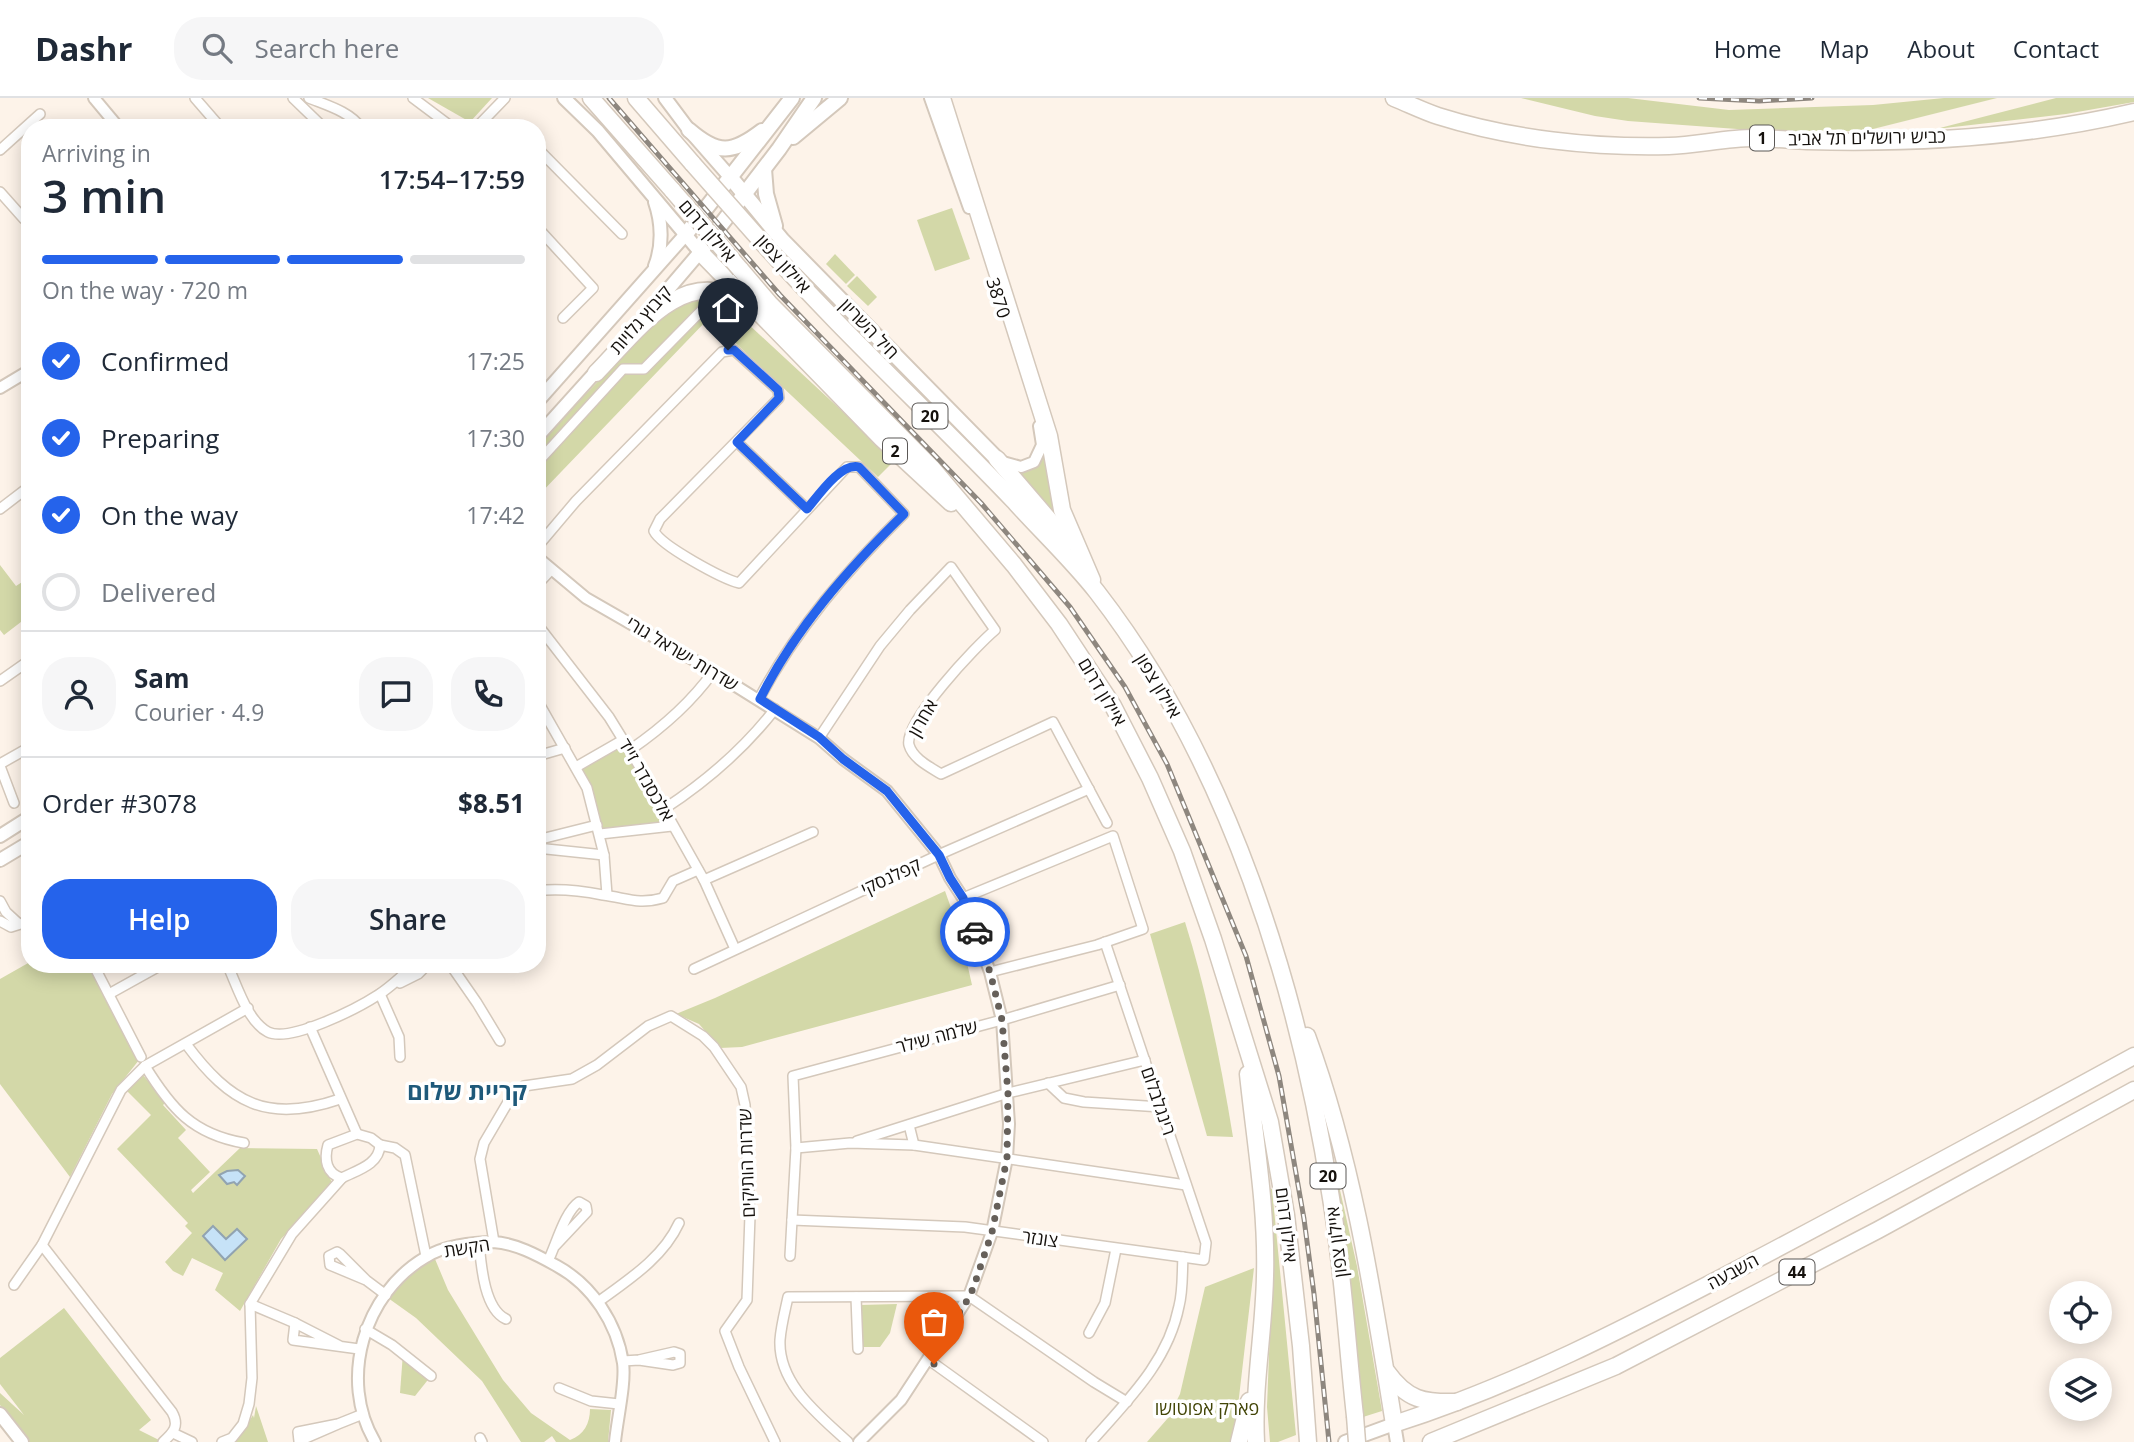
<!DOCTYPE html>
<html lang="en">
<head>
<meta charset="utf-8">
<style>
	:root { --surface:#fff; --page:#f6f6f7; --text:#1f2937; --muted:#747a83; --line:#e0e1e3; --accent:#2563eb }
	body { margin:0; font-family:"Open Sans",Heebo,sans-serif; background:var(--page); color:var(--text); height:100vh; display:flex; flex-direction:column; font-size:26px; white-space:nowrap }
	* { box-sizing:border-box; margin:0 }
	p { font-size:23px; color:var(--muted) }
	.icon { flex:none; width:38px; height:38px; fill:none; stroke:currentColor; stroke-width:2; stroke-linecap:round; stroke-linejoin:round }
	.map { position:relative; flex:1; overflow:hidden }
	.details { position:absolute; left:21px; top:21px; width:525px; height:854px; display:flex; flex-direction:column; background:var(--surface); border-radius:28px; box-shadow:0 4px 18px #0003 }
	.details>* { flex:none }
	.controls { position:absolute; left:2049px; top:1183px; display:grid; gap:14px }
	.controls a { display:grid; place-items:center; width:63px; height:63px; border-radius:50%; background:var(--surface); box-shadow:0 4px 18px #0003; font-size:35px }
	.pin { position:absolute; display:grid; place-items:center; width:60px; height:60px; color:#fff; margin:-72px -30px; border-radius:50% 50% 50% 0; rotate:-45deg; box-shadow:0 0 7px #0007 }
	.pin .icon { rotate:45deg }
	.courier { position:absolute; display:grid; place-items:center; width:70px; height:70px; margin:-35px; border:5px solid #2563eb; border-radius:50%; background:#fff; color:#222; box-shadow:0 2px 9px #0007 }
	.head em { font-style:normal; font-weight:600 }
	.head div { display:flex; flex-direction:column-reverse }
	.head { display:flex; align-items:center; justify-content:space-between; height:119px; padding:0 21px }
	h1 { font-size:46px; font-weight:600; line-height:52px }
	.bar { display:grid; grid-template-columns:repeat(4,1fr); gap:10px 7px; align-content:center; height:84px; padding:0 21px }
	.bar i { height:9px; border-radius:5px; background:var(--line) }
	.bar .selected { background:var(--accent) }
	.bar p { grid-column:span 4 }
	.line { display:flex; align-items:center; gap:18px; padding:0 21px; border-top:2px solid var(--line) }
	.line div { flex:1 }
	.round { display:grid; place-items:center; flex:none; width:74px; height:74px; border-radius:28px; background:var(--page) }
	ol { padding:0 21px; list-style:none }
	li { display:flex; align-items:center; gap:21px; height:77px }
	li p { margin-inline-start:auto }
	li .icon { padding:7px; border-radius:50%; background:var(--accent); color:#fff; stroke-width:4 }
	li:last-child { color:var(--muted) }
	li i { width:38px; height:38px; border:4px solid var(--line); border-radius:50% }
	.primary-button { display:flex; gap:14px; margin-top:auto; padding:14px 21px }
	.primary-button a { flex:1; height:80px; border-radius:28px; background:var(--accent); color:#fff; font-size:28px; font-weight:600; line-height:80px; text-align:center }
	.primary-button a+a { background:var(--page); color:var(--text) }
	header { display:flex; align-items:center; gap:42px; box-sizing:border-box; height:98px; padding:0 35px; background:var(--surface); border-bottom:2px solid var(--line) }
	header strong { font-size:33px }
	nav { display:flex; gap:38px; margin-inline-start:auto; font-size:24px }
	.search { width:490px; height:63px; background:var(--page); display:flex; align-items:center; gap:18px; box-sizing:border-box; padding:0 24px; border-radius:28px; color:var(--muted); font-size:26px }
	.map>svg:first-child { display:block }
	.green { fill:#d3d8a8 }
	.water { fill:#c6e2f7; stroke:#91a3b1; stroke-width:2 }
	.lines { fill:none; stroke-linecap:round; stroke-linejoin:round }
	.minor-casing { stroke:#d4c8bb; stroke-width:12 }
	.tertiary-casing { stroke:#d4c8bb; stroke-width:14 }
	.secondary-casing { stroke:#d4c8bb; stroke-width:16 }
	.primary-casing { stroke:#d4c8bb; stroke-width:18 }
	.trunk-casing { stroke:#d4c8bb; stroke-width:19 }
	.motorway-casing { stroke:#d4c8bb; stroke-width:19 }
	.minor { stroke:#fff; stroke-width:9 }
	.tertiary { stroke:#fff; stroke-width:10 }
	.secondary { stroke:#fff; stroke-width:12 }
	.primary { stroke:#fff; stroke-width:14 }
	.trunk { stroke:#fff; stroke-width:16 }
	.motorway { stroke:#fff; stroke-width:16 }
	.rail-casing { stroke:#8e877f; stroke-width:5 }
	.rail { stroke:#fff; stroke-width:2.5; stroke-dasharray:8; stroke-linecap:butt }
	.motorway-bridge-casing { stroke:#d4c8bb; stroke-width:19; stroke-linecap:butt }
	.motorway-bridge { stroke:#fff; stroke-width:16 }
	.done { stroke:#66605a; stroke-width:7; stroke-dasharray:0 12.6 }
	.route { stroke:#2563eb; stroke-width:9 }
	.labels { text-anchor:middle; stroke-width:7; stroke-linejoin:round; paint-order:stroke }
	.shield { fill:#fff; stroke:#5b5856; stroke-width:2 }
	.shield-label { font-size:16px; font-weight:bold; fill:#15110d }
	.street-label { font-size:18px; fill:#15110d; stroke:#fff }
	.park-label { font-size:18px; fill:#434608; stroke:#fff }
	.district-label { font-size:24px; font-weight:bold; fill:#1e597a; stroke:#fff }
</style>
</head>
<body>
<header>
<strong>Dashr</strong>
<div class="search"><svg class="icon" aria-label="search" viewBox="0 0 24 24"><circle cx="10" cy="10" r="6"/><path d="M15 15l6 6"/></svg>Search here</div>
<nav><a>Home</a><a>Map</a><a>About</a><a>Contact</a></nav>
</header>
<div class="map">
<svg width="2134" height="1344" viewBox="0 0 2134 1344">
	<rect width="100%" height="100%" fill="#fdf3e9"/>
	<g class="green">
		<path d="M428,0H492L470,24Z"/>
		<path d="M1521,0H1628L1729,12L1873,7L1944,0H1997L1865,33L1778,34L1628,23L1595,18Z"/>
		<path d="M2056,0H2134V4L2066,16L1936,31Z"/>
		<path d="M952,110L970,161L935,173L917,122Z"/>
		<path d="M835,156L855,177L846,186L826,166Z"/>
		<path d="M857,178L877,199L868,208L847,188Z"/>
		<path d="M713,199L746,224L895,362L878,379L709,220L537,399V346L656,224L689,203Z"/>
		<path d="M1044,357L1051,380L1055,416L1012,372L1038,365Z"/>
		<path d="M0,467L16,488L30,479V517L4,537L0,532Z"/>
		<path d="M622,645L669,725L603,732L591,690L580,671Z"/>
		<path d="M945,793L961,838L972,887L742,949L720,950L699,926L676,916L715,900Z"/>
		<path d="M1185,824C1207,894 1221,966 1233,1039L1207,1038L1150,836Z"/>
		<path d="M30,864V866H90L139,962L112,996L70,1079L0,986V881Z"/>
		<path d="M142,976L166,1004L163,1007L186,1032L178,1040L210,1074L191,1092L193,1095L240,1050L317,1051L333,1087L281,1141L240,1213L215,1192L223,1175L192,1160L183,1178L173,1173L165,1164L192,1135L185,1128L188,1125L117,1051L151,1017L126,992Z"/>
		<path d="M1331,1052L1357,1168L1382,1313L1363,1319L1347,1150Z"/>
		<path d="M1268,1090L1272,1091L1296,1337L1278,1344H1270L1267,1309L1272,1178Z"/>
		<path d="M435,1161L448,1192L503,1282L531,1315L570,1342C584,1337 590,1325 590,1311L611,1312L608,1344H556L552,1338L544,1344H521L482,1283L416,1220L388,1200C401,1184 416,1169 435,1161Z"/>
		<path d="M1254,1170L1236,1325L1231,1344H1147L1168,1320L1180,1296L1205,1189Z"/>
		<path d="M897,1206L890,1235L880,1249H863L861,1207Z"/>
		<path d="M64,1210L151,1322L139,1332L163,1344H28L0,1307V1295L24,1317L0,1286V1260Z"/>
		<path d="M403,1255L431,1278L415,1298L400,1295Z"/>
		<path d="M256,1308L268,1344H230L240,1338L253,1317L254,1320Z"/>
	</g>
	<g class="water">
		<path d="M238,1072L245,1078L237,1087L234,1084L227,1086L219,1077L227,1073Z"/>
		<path d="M213,1128L226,1141L237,1131L247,1141L225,1162L203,1138Z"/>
	</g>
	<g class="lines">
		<defs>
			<g id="minor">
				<path d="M195,0L221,30"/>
				<path d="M293,0L324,30"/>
				<path d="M309,0C326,7 351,14 361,30"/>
				<path d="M413,0L453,30"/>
				<path d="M476,30L505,0"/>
				<path d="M537,50L622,136"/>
				<path d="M0,52L40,16"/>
				<path d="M0,94L24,121L30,120"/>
				<path d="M537,129L593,190L563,220"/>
				<path d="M737,344L807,411"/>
				<path d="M537,365L623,271H644L702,212"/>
				<path d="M0,411L30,388"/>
				<path d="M537,449L576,403L722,254L734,252L778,292L779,300L660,421L654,433C661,448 723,481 739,485L847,369H859L904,416C848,471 796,531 759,601"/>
				<path d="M537,487L551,472"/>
				<path d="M537,526L609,619L646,679L704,782L735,851"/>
				<path d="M0,583L30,562"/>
				<path d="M537,602L587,690L604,757L607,797"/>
				<path d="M819,640L880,548L910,512L951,469L995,532C977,547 903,625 909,647C913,661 930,669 941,676L1053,624L1107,725"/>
				<path d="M630,652C662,630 690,606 713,574"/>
				<path d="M544,656L565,650"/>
				<path d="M0,666L30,649"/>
				<path d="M0,668L14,705"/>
				<path d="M576,669L623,642"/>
				<path d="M664,711C707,683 743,652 775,611"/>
				<path d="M600,736L672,728"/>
				<path d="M537,742L597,727"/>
				<path d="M537,750L604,757"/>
				<path d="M704,782L813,734"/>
				<path d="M537,793C559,790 582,793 603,797C627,800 638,807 663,800L673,783L698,772"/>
				<path d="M963,800L1113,738L1143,831L1097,847L990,874"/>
				<path d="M0,803L6,814L19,826"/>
				<path d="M0,823L11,829L30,823"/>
				<path d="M93,866L141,959"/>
				<path d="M227,866C237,887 247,923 268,934C290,945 358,910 378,897C391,889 403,877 415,866"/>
				<path d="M450,866L477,905L500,943"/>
				<path d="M694,871L945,754L1089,691"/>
				<path d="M400,885L418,876L428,866"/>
				<path d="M109,896L163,866"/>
				<path d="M380,896L399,939L400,959"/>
				<path d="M310,929L357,1036"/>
				<path d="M186,946C230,1005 267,1026 340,1001"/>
				<path d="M145,968C171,1010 192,1036 244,1045"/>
				<path d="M1048,985L1064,1000L1084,1004L1161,1009"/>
				<path d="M909,1027L914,1047"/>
				<path d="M357,1036L371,1040L380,1047C379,1067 357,1072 342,1080C326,1076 324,1061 328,1047Z"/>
				<path d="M857,1043L1008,995L1145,962"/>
				<path d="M380,1047L395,1050L405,1057L426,1158"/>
				<path d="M796,1050L850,1045L914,1047L1186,1087"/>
				<path d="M792,1122L965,1129L1204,1162L1206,1145L1105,844"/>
				<path d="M494,1144L480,1061L484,1045L511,999L524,988L572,981L597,967L648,928L671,918L703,938L714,949L741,989L745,1007L750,1117L747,1202L725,1233L739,1269L775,1344"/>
				<path d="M479,1145C481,1166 484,1211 506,1221"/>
				<path d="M42,1147L172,1314C180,1328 173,1335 163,1344"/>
				<path d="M790,1158L796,1050L793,978L1002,922L1120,887"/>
				<path d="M548,1163C556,1147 565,1113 579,1104L586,1108L587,1114L555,1148"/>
				<path d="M366,1182L330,1167L329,1158L337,1154L340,1156L366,1182L386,1197"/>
				<path d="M14,1187L42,1147L121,992L145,968L248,910"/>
				<path d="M856,1199L858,1251"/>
				<path d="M598,1204C628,1182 663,1160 679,1125"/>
				<path d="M250,1206L295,1225"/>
				<path d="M365,1231L392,1247L431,1278"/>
				<path d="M1089,1235L1105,1205L1116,1151"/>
				<path d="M340,1248L295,1225L293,1242L359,1251"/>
				<path d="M929,1262L1043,1344"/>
				<path d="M623,1263L639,1262L674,1254L680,1256V1265L673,1267L639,1262"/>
				<path d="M559,1290L591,1303L619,1306"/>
				<path d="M338,1326L299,1343L298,1334L338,1326L363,1316"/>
				<path d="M173,1335L192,1344"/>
				<path d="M480,1340L482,1344"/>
				<path d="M222,1344L232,1340L243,1326L249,1306L252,1280L250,1206L292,1136L342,1080"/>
				<path d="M848,1344C819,1317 778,1286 780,1242C781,1228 785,1213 788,1199L969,1198L1094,1284L1127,1304"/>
				<path d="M1091,1344C1127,1303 1168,1264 1179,1208C1183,1193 1182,1175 1183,1159"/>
			</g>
			<g id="tertiary">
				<path d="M94,0L119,30"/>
				<path d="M930,0L969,110"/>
				<path d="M0,290L30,272"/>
				<path d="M1003,364L1021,369L1034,364L1042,347L1039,328"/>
				<path d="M537,459L586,500L699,565L819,640L843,661L887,693L939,757L950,780L963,800L990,874L1002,922L1009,1026L1007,1060L992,1134L969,1198L901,1302L859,1344"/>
				<path d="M375,1344C338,1282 364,1195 426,1159C443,1148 472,1144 493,1144C515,1145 537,1157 557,1168C592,1187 617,1225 623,1265C626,1285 617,1322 615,1344"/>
			</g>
			<g id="secondary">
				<path d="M564,0L598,33L700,154L648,215"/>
				<path d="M665,0L689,32L731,80"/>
				<path d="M655,168C663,148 662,124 655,104"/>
				<path d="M537,304L686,136"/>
				<path d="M537,339L601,268"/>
				<path d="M0,738L30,719"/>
				<path d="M0,762L30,744"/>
				<path d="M0,1316L22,1344"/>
				<path d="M1345,1344L1394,1326L1397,1344"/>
			</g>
			<g id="primary">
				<path d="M689,32C718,57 732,56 762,33"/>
				<path d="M793,39L840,0"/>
				<path d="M764,71L766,96L775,128"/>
				<path d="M731,80L782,142L997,361"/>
				<path d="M686,136L792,0"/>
				<path d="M700,154L779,51L814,0"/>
			</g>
			<g id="trunk">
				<path d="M1394,1326C1516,1287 1629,1228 1742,1169C1873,1100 2004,1029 2134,958"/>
				<path d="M1431,1344L1616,1268L1878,1132L2134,992"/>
			</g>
			<g id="motorway">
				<path d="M591,0L673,93"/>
				<path d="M636,0L693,66"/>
				<path d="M942,0L1049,338L1062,412L1092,482"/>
				<path d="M1394,0C1409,6 1423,13 1438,18C1511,41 1593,50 1669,48C1697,47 1726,40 1754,40C1771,40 1789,42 1807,43C1915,46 2028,39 2134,14"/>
				<path d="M761,143C841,233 930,315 1014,403C1041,433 1072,462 1097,494C1228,663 1299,891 1331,1100C1343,1172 1347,1246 1355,1318"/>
				<path d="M700,154L882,341L951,405"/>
				<path d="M740,171L769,205L931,369L1014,467L1059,526L1113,608L1150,680L1182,753L1213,841L1270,1024L1286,1117L1301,1248L1308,1344"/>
				<path d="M596,275C634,237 682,166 741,203"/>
				<path d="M997,361L1068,444"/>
				<path d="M1307,938C1353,1063 1373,1195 1394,1326"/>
				<path d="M1248,976C1255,1043 1267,1111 1265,1178C1264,1234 1253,1289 1256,1344"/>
				<path d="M1387,1274C1407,1302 1424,1305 1457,1304"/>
				<path d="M1239,1344L1249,1303"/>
			</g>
		</defs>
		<use href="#minor" class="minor-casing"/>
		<use href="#tertiary" class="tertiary-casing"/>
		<use href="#secondary" class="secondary-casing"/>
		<use href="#primary" class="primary-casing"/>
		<use href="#trunk" class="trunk-casing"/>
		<use href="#motorway" class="motorway-casing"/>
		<use href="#minor" class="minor"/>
		<use href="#tertiary" class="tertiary"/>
		<use href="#secondary" class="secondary"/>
		<use href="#primary" class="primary"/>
		<use href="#trunk" class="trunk"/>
		<use href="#motorway" class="motorway"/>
		<defs>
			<g id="rail">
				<path d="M609,0L780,197L981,405L1070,509L1125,589L1167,666L1246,858L1279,978L1304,1121L1314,1196L1329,1344"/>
				<path d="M1699,0L1759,3L1812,0"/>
			</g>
		</defs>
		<use href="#rail" class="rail-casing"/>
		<use href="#rail" class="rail"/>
		<defs>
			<g id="motorway-bridge">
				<path d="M693,66L761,143"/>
				<path d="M673,93L740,171"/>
				<path d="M1355,1318L1357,1344"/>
			</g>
		</defs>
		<use href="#motorway-bridge" class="motorway-bridge-casing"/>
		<use href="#motorway-bridge" class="motorway-bridge"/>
	</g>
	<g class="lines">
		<path class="done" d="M934,1266L929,1262L970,1198L975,1185L992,1134L1007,1060L1008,995L1002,922L990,874L975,834"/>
		<path class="route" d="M728,252H734L778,292L779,300L737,344L807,411C818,398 841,364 859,369L904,416C848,471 795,531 760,601L819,639L843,661L887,693L939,757L950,780L963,800L975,834"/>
	</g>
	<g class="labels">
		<g class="shield">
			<rect x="1750" y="27.5" width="24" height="25" rx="5"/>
			<rect x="912.5" y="305.5" width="35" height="25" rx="5"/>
			<rect x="883" y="340.5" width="24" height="25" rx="5"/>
			<rect x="1310.5" y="1065.5" width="35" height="25" rx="5"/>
			<rect x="1779.5" y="1161.5" width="35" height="25" rx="5"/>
		</g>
		<g class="shield-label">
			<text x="1762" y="46">1</text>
			<text x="930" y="324">20</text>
			<text x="895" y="359">2</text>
			<text x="1328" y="1084">20</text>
			<text x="1797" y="1180">44</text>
		</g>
		<g class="street-label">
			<text transform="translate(1867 40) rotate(-1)" y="6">כביש ירושלים תל אביב</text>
			<text transform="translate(707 133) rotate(49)" y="6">איילון דרום</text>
			<text transform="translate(783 166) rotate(48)" y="6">איילון צפון</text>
			<text transform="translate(998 200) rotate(72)" y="6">3870</text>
			<text transform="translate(641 222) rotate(-49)" y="6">קיבוץ גלויות</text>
			<text transform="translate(869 231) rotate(46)" y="6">חיל השריון</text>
			<text transform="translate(682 556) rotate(31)" y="6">שדרות ישראל גורי</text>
			<text transform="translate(1158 588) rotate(59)" y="6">איילון צפון</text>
			<text transform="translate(1102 594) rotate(59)" y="6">איילון דרום</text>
			<text transform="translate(923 620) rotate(-60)" y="6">אחרון</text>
			<text transform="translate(646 682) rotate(60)" y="6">אלכסנדר זייד</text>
			<text transform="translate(891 779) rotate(-25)" y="6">קפלנסקי</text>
			<text transform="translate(937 939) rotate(-15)" y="6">שלמה שילר</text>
			<text transform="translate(1158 1003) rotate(71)" y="6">רינגלבלום</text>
			<text transform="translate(747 1065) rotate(-92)" y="6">שדרות הותיקים</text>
			<text transform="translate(1286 1127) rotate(83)" y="6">איילון דרום</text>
			<text transform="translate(1040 1141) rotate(8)" y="6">צונזר</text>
			<text transform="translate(1337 1144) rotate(-97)" y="6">איילון צפון</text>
			<text transform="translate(467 1150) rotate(-9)" y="6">הקשת</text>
			<text transform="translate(1733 1174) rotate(-28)" y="6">השבעה</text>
		</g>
		<g class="park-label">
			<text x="1207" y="1317">פארק אפוטושו</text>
		</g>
		<g class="district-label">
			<text x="467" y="1002">קריית שלום</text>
		</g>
	</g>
</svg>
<div class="controls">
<a><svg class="icon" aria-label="locate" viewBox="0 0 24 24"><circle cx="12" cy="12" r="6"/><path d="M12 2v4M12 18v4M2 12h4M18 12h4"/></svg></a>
<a><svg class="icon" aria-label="layers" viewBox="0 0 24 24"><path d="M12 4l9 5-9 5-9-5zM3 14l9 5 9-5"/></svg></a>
</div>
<div class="pin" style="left:934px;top:1266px;background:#ea580c"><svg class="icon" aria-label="bag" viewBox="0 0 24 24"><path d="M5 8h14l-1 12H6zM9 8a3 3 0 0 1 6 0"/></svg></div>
<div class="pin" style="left:728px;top:252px;background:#1f2937"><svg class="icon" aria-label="home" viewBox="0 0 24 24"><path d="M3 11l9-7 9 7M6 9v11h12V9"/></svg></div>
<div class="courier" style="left:975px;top:834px"><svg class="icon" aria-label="car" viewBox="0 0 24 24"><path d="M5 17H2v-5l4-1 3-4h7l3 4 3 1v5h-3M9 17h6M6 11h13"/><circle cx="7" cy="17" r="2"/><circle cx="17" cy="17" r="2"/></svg></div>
<section class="details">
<div class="head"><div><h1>3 min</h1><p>Arriving in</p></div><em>17:54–17:59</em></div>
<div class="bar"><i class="selected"></i><i class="selected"></i><i class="selected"></i><i></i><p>On the way · 720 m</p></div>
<ol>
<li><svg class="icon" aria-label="check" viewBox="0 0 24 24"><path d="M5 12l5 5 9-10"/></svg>Confirmed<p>17:25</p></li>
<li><svg class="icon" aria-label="check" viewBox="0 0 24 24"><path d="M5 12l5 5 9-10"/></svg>Preparing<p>17:30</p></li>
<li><svg class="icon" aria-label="check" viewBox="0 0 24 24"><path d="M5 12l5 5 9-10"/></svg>On the way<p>17:42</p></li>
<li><i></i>Delivered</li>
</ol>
<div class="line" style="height:126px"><a class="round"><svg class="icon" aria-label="person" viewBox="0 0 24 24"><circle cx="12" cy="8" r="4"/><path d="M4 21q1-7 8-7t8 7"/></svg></a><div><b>Sam</b><p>Courier · 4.9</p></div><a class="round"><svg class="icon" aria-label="chat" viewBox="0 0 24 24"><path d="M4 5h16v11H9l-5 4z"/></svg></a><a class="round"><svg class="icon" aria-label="phone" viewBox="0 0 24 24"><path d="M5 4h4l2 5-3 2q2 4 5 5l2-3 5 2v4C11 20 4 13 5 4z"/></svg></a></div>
<div class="line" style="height:91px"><div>Order #3078</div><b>$8.51</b></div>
<div class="primary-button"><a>Help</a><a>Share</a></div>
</section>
</div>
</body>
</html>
